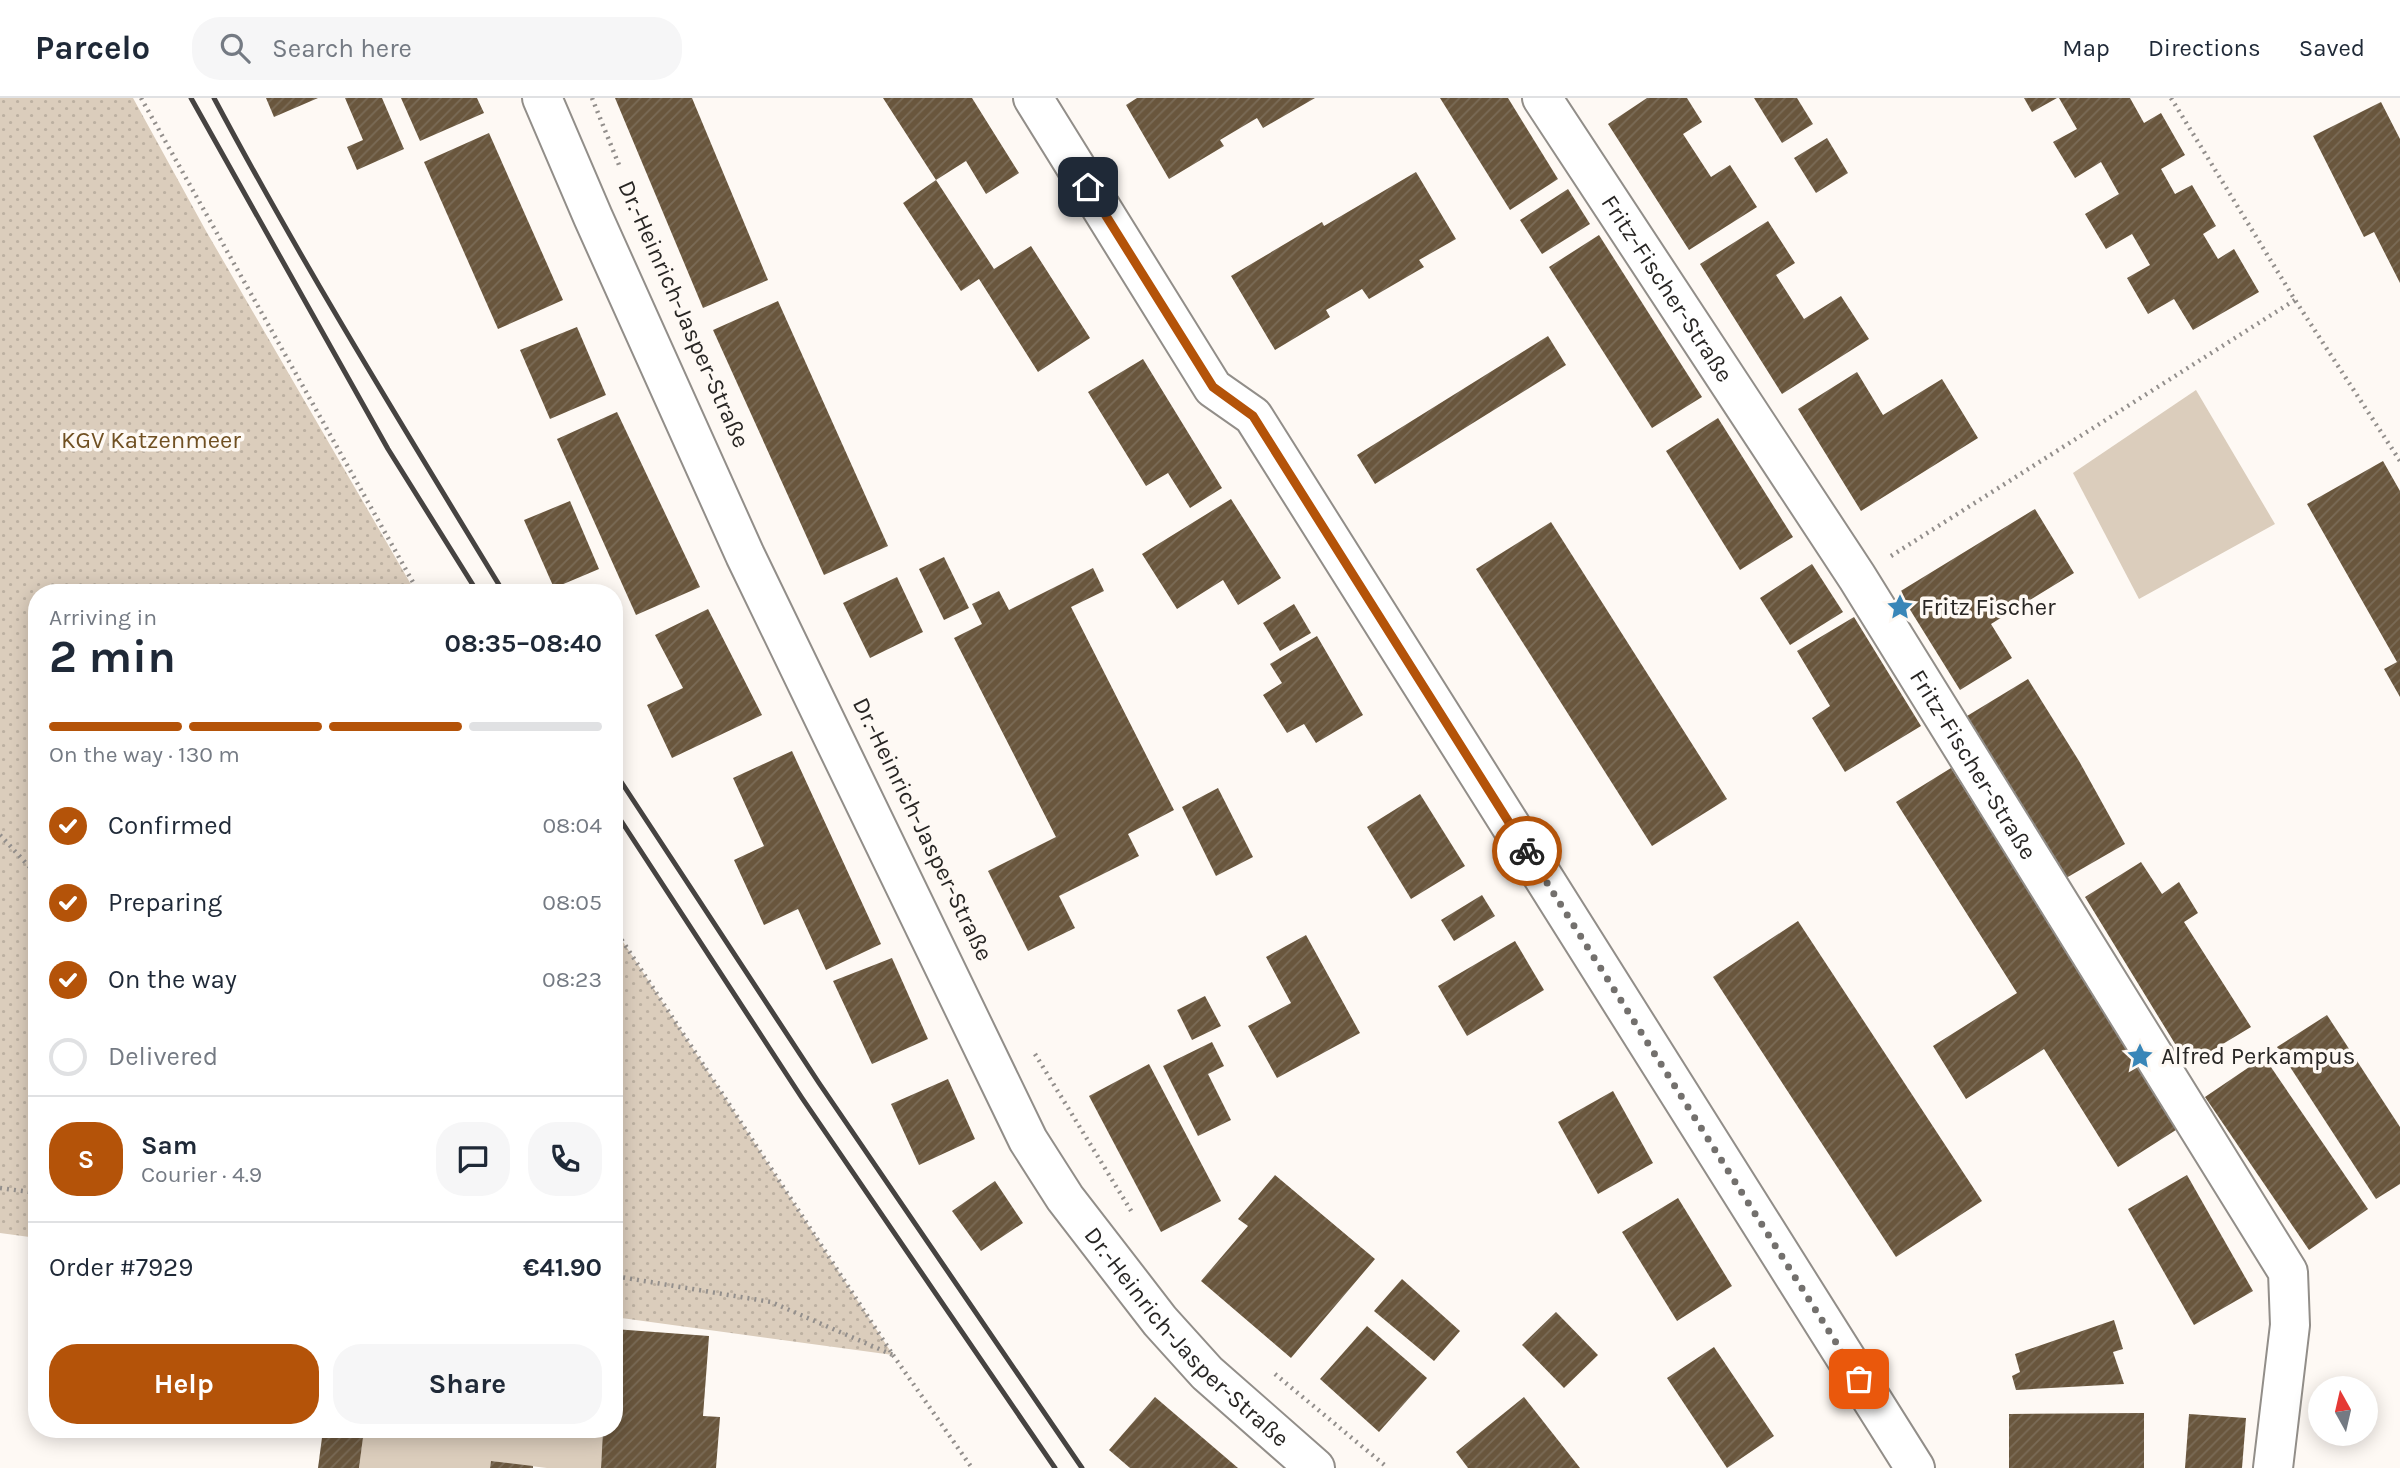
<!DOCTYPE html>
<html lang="en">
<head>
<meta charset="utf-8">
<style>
	:root { --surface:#fff; --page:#f6f6f7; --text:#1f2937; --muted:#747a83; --line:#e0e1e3; --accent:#b45309 }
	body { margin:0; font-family:Karla,sans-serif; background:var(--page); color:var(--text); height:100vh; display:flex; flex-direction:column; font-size:26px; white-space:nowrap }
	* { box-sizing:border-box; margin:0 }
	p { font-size:23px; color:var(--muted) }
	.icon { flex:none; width:38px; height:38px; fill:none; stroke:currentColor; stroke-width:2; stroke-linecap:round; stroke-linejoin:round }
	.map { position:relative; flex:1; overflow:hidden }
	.panel { position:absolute; left:28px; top:486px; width:595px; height:854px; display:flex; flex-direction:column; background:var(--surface); border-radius:28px; box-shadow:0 4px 18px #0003 }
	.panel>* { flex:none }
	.needle { width:46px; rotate:352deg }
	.fabs { position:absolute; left:2308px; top:1278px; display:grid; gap:14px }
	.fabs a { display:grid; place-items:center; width:70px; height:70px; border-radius:50%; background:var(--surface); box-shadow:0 4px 18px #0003; font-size:35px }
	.pin { position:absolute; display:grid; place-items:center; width:60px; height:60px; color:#fff; margin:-30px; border-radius:14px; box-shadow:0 4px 10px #0006 }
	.courier { position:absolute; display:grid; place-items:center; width:70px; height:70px; margin:-35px; border:5px solid #b45309; border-radius:50%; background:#fff; color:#222; box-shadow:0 2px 9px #0007 }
	.head em { font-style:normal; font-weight:700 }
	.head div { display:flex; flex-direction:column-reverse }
	.head { display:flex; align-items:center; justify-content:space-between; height:119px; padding:0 21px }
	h1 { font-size:46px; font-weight:700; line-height:52px }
	.bar { display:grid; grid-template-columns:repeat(4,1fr); gap:10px 7px; align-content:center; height:84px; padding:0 21px }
	.bar i { height:9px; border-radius:5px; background:var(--line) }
	.bar .on { background:var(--accent) }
	.bar p { grid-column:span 4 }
	.line { display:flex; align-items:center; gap:18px; padding:0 21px; border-top:2px solid var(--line) }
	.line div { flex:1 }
	.round { display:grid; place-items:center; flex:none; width:74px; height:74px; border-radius:28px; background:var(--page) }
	ol { padding:0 21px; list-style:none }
	li { display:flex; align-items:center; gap:21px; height:77px }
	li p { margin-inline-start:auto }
	li .icon { padding:7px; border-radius:50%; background:var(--accent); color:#fff; stroke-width:4 }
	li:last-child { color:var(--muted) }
	li i { width:38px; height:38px; border:4px solid var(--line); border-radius:50% }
	.cta { display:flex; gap:14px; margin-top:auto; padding:14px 21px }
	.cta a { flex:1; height:80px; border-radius:28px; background:var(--accent); color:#fff; font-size:28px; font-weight:700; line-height:80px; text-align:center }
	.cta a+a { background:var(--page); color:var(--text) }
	header { display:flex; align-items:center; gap:42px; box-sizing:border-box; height:98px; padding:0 35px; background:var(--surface); border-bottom:2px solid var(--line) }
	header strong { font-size:33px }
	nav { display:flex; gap:38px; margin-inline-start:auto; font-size:24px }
	.search { width:490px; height:63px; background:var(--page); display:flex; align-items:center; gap:18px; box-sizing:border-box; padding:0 24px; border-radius:28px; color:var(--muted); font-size:26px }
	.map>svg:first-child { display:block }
	.park { fill:#dbcdbc }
	.garden { fill:url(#garden-dots) }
	.building { fill:url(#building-hatch) }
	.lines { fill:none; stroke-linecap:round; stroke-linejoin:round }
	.minor-casing { stroke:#928e89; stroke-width:42 }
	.tertiary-casing { stroke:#928e89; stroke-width:42 }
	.path { stroke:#938f8c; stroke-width:4.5; stroke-dasharray:2 5; stroke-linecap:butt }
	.minor { stroke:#fff; stroke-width:38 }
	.tertiary { stroke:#fff; stroke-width:38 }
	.rail { stroke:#464341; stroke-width:5 }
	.done { stroke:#73706d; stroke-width:7; stroke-dasharray:0 12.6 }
	.route { stroke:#b45309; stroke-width:9 }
	.labels { text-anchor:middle; stroke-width:7; stroke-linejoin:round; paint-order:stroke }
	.street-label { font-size:24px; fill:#282624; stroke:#fef9f4 }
	.park-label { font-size:24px; fill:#705022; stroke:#fef9f4 }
	.poi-label { font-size:24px; fill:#282624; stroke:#fef9f4; text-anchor:start }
</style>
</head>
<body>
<header>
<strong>Parcelo</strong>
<div class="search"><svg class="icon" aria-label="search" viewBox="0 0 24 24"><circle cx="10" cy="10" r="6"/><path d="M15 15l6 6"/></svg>Search here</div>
<nav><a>Map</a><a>Directions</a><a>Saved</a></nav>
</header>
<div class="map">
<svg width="2400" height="1370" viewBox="0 0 2400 1370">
	<defs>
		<pattern id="garden-dots" width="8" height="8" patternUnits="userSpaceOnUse" patternTransform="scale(1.75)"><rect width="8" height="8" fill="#dbcdbc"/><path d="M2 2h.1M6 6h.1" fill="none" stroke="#bcb0a1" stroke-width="1.8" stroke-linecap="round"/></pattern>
		<pattern id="building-hatch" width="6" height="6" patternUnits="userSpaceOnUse" patternTransform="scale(1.75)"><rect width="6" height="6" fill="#69563d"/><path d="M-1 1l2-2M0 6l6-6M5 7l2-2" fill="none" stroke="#7a6b57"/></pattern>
	</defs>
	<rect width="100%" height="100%" fill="#fef9f4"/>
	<g class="park">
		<path d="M2196,292L2275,426L2139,501L2073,375Z"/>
		<path d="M364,1332H603L601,1370H547L491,1363L490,1370H359Z"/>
	</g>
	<g class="garden">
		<path d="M0,0H133L206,133L416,495H37V1140L0,1135Z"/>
		<path d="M614,830L893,1257L614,1219Z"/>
	</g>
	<g class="building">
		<path d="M266,0H318L274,19Z"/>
		<path d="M345,0H382L404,51L357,72L347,49L363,42Z"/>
		<path d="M401,0H477L484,15L420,43Z"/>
		<path d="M615,0H692L768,182L703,210Z"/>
		<path d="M883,0H972L1019,75L986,96L966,63L936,82Z"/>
		<path d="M1137,0H1315L1263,30L1257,20L1220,42L1224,48L1169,81L1126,7Z"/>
		<path d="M1440,0H1508L1558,81L1510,112Z"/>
		<path d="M1647,0H1687L1702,24L1683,36L1711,79L1730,67L1757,109L1689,152L1608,26Z"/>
		<path d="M1754,0H1797L1813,26L1782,45Z"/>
		<path d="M2024,0H2057L2032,14Z"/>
		<path d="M2059,0H2130L2144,25L2161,15L2185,57L2161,71L2175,96L2192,87L2216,128L2203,136L2218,161L2234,151L2259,194L2193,232L2174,201L2148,216L2127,180L2150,167L2132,136L2106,151L2085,116L2119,96L2101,64L2075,80L2053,44L2077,31Z"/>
		<path d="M2381,4L2400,41V185L2374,134L2364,139L2313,38Z"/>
		<path d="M489,35L563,202L498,231L424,64Z"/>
		<path d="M1827,40L1848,75L1816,95L1794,60Z"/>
		<path d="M1416,74L1456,141L1419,162L1424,169L1369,201L1362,191L1326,212L1330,219L1275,252L1231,178L1322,124L1324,128Z"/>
		<path d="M936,82L994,171L1031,148L1090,240L1038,274L979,181L961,193L903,105Z"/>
		<path d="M1568,91L1590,126L1542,156L1520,122Z"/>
		<path d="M1768,123L1795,165L1776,177L1804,221L1841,198L1869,241L1782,296L1700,166Z"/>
		<path d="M1599,137L1702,299L1652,330L1549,169Z"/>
		<path d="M778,203L888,448L824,477L713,232Z"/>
		<path d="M577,229L606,297L550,321L520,252Z"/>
		<path d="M1548,238L1566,267L1375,386L1357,357Z"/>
		<path d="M1143,261L1222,390L1190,410L1168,375L1146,388L1088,294Z"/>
		<path d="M1857,274L1883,317L1942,281L1978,340L1861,413L1798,311Z"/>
		<path d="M617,314L700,489L636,517L557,341Z"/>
		<path d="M1718,320L1793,439L1740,472L1666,353Z"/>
		<path d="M2383,363L2400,393V599L2384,571L2397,564L2307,406Z"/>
		<path d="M1231,401L1281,480L1238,507L1223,482L1177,511L1142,456Z"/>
		<path d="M570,403L599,471L554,490L524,422Z"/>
		<path d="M2035,411L2074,475L1991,526L2012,560L1960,592L1899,494Z"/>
		<path d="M1551,424L1727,701L1652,748L1476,471Z"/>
		<path d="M944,459L969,510L944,522L919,471Z"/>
		<path d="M1812,466L1843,514L1790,547L1760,500Z"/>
		<path d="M1093,470L1104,493L1071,509L1174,712L1128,736L1139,758L1059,798L1075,830L1028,853L988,773L1056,739L954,540L982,526L972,506L999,493L1009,512Z"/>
		<path d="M897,479L923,534L870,560L843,505Z"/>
		<path d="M1294,506L1311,535L1280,553L1263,525Z"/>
		<path d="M708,511L762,617L672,660L647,607L683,590L655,537Z"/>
		<path d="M1854,519L1921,628L1845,674L1812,620L1830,608L1797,553Z"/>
		<path d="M1317,538L1363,617L1316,645L1304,626L1287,635L1263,597L1282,585L1270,566Z"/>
		<path d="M2028,581L2079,663L2125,746L2066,780L1967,618Z"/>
		<path d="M792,653L881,846L826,872L798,811L764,827L734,762L764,748L733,680Z"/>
		<path d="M1951,670L2179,1030L2118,1069L2044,951L1966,1001L1933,948L2017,895L1896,704Z"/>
		<path d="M1218,690L1253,759L1216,778L1182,709Z"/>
		<path d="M1420,696L1465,768L1411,801L1367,729Z"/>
		<path d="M2141,764L2162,796L2179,784L2198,815L2184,824L2251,929L2188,967L2085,799Z"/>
		<path d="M1482,797L1495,818L1454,843L1441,822Z"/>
		<path d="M1798,823L1982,1103L1896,1159L1713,879Z"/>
		<path d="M1306,837L1360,935L1277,980L1248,928L1291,905L1266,859Z"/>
		<path d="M1515,843L1544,892L1467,938L1438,888Z"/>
		<path d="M892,860L928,941L872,966L833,883Z"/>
		<path d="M1205,898L1221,928L1192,942L1177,912Z"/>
		<path d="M2327,917L2400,1029V1086L2376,1101L2277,949Z"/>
		<path d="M1212,944L1224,968L1208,976L1231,1022L1198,1038L1163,968Z"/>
		<path d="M2264,959L2368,1111L2309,1152L2205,999Z"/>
		<path d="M1149,966L1221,1103L1161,1134L1089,998Z"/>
		<path d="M948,981L975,1041L919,1067L891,1006Z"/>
		<path d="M1613,993L1653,1065L1598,1096L1558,1024Z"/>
		<path d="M1275,1077L1375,1161L1291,1260L1201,1183L1248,1128L1238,1121Z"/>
		<path d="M2187,1077L2253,1193L2194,1227L2128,1111Z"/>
		<path d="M995,1083L1023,1125L981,1153L952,1113Z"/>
		<path d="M1678,1100L1732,1188L1677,1223L1622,1134Z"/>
		<path d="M1402,1181L1460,1233L1434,1263L1374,1213Z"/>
		<path d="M1556,1214L1598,1257L1564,1290L1522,1247Z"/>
		<path d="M2114,1222L2123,1251L2113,1254L2124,1286L2016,1292L2012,1278L2020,1274L2015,1256Z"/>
		<path d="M1367,1228L1427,1280L1379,1334L1320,1281Z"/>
		<path d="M614,1231L709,1238L703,1318L720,1319L716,1370H601L603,1332H614Z"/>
		<path d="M1714,1249L1774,1338L1727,1370L1667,1280Z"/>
		<path d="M1155,1299L1238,1370H1130L1109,1352Z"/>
		<path d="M1524,1299L1580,1370H1468L1456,1354Z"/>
		<path d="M2144,1315V1370H2009V1316Z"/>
		<path d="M2189,1316L2246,1320L2242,1370H2185Z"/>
		<path d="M323,1332H364L359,1370H318Z"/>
		<path d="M491,1363L533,1368V1370H490Z"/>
	</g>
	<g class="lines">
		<defs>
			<g id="minor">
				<path d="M1033,0L1213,290L1253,318L1915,1370"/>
				<path id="s1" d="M1542,0L1857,479L2288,1174L2290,1227L2273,1370"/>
			</g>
			<g id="tertiary">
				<path id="s2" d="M542,0L593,119L745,457L1028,1042L1065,1100L1160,1223L1207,1275L1315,1370"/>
			</g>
		</defs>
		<use href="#minor" class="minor-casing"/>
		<use href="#tertiary" class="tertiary-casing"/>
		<g class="path">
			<path d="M141,0L419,495"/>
			<path d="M592,0L619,67"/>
			<path d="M2171,0L2295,202L2400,363"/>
			<path d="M1891,458L2295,202"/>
			<path d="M0,737L37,777"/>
			<path d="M614,830L893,1257L771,1204L614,1178"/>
			<path d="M1035,956L1133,1116"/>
			<path d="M0,1090L37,1095"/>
			<path d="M893,1257L972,1370"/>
			<path d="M1275,1276L1388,1370"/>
		</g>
		<use href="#minor" class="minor"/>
		<use href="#tertiary" class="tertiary"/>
		<g class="rail">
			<path d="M191,0L388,351L478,495"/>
			<path d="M214,0C304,169 405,332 504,495"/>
			<path d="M614,673L819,985L1082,1370"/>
			<path d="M614,712L802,1000L1055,1370"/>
		</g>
	</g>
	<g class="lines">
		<path class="done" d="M1527,753L1859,1281"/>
		<path class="route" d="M1088,89L1213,289L1253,318L1527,753"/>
	</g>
	<defs>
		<symbol id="sight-bare" viewBox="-9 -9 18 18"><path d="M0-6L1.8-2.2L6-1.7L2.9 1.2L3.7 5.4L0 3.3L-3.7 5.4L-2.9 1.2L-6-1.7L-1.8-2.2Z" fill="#3986b8" stroke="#fef9f4" stroke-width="2.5" paint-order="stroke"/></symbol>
	</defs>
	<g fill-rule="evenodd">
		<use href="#sight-bare" x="1881" y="490" width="38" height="38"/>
		<use href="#sight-bare" x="2121" y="939" width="38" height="38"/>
	</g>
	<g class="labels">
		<g class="street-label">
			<text dy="8" stroke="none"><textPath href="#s1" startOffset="228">Fritz-Fischer-Straße</textPath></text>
			<text transform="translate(684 216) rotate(66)" y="8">Dr.-Heinrich-Jasper-Straße</text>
			<text dy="8" stroke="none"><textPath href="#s1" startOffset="794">Fritz-Fischer-Straße</textPath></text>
			<text transform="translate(923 731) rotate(64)" y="8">Dr.-Heinrich-Jasper-Straße</text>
			<text dy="8" stroke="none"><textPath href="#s2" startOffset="1404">Dr.-Heinrich-Jasper-Straße</textPath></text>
		</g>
		<g class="park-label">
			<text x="151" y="350">KGV Katzenmeer</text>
		</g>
		<g class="poi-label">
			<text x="1921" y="517">Fritz Fischer</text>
			<text x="2161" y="966">Alfred Perkampus</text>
		</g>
	</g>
</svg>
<div class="fabs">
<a><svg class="needle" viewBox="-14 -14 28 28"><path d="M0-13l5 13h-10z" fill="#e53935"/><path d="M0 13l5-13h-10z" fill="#747a83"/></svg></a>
</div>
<div class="pin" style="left:1859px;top:1281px;background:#ea580c"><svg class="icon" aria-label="bag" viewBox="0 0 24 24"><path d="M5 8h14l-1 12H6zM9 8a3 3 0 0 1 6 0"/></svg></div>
<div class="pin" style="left:1088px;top:89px;background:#1f2937"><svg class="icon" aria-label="home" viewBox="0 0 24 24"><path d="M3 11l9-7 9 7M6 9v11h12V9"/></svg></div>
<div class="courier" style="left:1527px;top:753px"><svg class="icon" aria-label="bike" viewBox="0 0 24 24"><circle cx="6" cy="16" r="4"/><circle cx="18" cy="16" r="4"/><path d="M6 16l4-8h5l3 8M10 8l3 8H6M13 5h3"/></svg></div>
<section class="panel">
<div class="head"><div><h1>2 min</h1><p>Arriving in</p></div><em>08:35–08:40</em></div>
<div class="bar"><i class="on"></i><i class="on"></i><i class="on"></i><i></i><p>On the way · 130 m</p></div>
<ol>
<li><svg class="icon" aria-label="check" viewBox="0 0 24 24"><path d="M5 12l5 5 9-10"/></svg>Confirmed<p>08:04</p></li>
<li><svg class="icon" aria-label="check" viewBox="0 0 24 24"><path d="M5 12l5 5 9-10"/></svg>Preparing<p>08:05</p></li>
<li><svg class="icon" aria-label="check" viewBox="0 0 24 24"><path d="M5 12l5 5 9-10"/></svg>On the way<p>08:23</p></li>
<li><i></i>Delivered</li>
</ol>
<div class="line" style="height:126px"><b class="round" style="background:var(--accent);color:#fff">S</b><div><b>Sam</b><p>Courier · 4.9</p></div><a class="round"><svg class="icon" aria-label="chat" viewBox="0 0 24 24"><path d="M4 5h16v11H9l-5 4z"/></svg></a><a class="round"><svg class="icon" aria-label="phone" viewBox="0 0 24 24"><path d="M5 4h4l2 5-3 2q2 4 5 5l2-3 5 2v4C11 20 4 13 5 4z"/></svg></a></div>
<div class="line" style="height:91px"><div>Order #7929</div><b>€41.90</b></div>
<div class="cta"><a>Help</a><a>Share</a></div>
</section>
</div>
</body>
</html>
